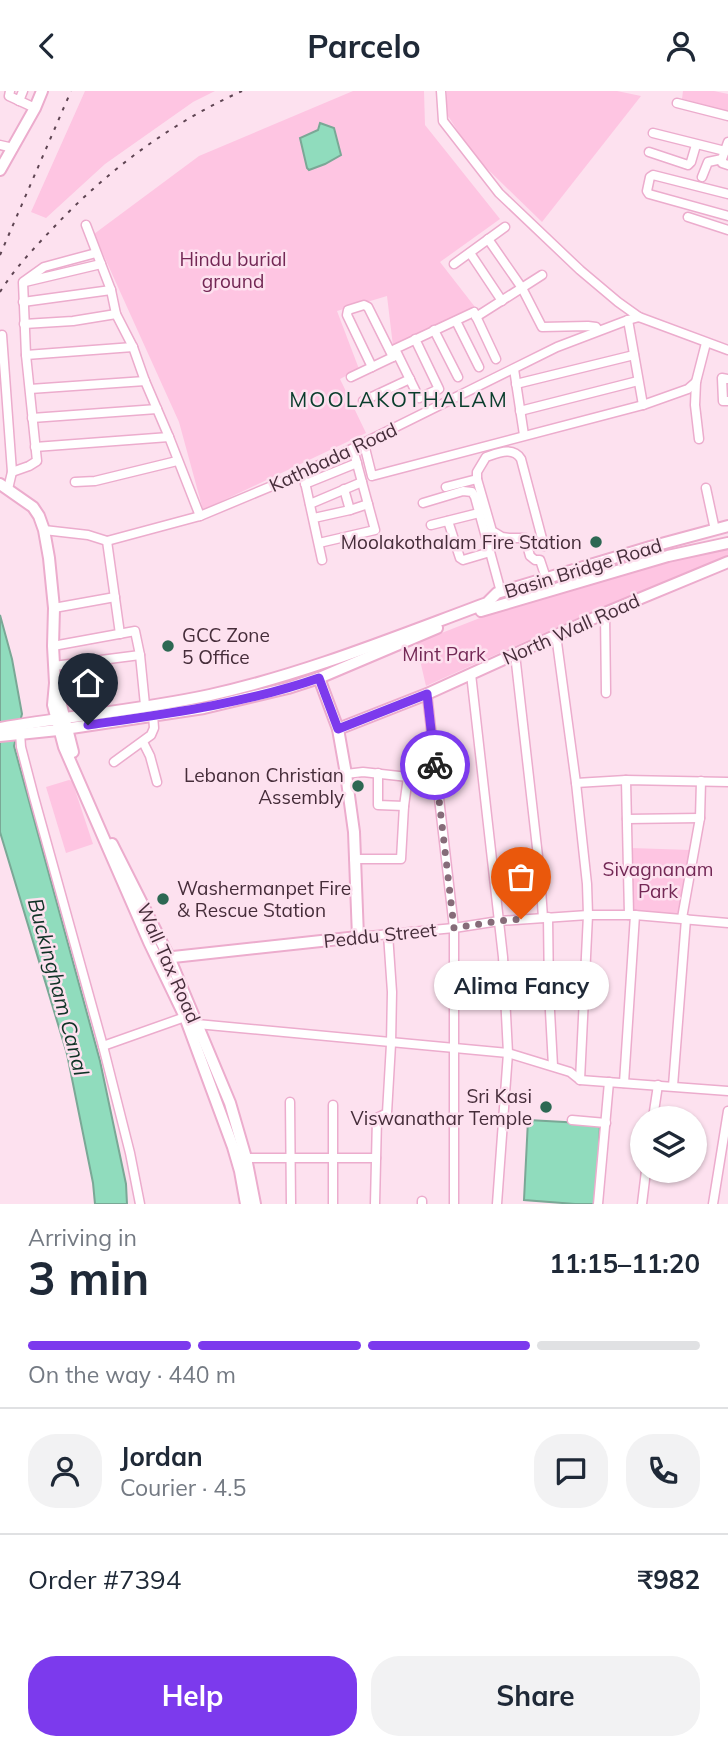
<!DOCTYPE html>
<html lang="en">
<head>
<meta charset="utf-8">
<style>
	:root { --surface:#fff; --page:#f2f2f3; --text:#1f2937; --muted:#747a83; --line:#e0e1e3; --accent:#7c3aed }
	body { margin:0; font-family:Mulish,sans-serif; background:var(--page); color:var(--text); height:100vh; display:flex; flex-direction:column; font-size:26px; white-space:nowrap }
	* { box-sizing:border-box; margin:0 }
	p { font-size:23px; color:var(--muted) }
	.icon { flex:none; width:38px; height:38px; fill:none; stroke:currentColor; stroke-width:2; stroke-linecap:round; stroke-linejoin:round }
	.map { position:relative; height:1113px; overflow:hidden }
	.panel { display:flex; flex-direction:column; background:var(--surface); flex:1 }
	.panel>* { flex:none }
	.buttons { position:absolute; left:630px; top:1015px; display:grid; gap:14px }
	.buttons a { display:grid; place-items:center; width:77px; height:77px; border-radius:50%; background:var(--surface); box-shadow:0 2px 5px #0004; font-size:35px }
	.pin { position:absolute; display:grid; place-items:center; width:60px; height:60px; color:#fff; margin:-72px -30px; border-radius:50% 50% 50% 0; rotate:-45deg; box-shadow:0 0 7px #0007 }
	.pin .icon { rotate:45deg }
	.courier { position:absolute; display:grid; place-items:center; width:70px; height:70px; margin:-35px; border:5px solid #7c3aed; border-radius:50%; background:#fff; color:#222; box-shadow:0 2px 9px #0007 }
	.bubble { position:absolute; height:49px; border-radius:24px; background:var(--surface); box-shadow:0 2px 5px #0004; font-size:23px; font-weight:700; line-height:49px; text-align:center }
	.headline em { font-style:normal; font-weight:700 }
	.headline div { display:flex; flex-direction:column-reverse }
	.headline { display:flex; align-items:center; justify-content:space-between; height:119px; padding:0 28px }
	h1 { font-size:46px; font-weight:700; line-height:52px }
	.bar { display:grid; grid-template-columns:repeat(4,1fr); gap:10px 7px; align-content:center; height:84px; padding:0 28px }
	.bar i { height:9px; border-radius:5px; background:var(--line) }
	.bar .active { background:var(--accent) }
	.bar p { grid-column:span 4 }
	.line { display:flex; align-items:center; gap:18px; padding:0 28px; border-top:2px solid var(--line) }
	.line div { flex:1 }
	.round { display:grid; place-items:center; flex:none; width:74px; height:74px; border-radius:28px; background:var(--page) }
	.primary-button { display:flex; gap:14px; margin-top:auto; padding:14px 28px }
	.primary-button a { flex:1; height:80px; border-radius:28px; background:var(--accent); color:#fff; font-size:28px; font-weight:700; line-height:80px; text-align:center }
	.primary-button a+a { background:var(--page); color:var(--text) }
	header { display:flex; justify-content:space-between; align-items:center; height:91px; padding:0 28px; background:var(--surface); font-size:32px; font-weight:700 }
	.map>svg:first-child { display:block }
	.green { fill:#fec5e2 }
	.water { fill:#90dcbd; stroke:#7aa896; stroke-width:2 }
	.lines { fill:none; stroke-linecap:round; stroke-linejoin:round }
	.minor-casing { stroke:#ecaccd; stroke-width:11 }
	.major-casing { stroke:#ecaccd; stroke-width:14 }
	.minor { stroke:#fff; stroke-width:8 }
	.major { stroke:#fff; stroke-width:10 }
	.rail { stroke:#5e4452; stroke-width:2; stroke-dasharray:3.5 7; stroke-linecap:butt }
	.done { stroke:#866c79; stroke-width:7; stroke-dasharray:0 12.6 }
	.route { stroke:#7c3aed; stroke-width:9 }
	.poi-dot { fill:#2d6853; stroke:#fde1ef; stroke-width:2.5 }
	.labels { text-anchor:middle; stroke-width:5; stroke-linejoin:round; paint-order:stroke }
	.park-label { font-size:19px; fill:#732855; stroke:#fde1ef }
	.street-label { font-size:19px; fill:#462d3a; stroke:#fde1ef }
	.poi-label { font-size:19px; fill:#462d3a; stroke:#fde1ef; text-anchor:end }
	.neighbourhood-label { font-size:21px; letter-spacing:2px; fill:#093d2c; stroke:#fde1ef }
	.water-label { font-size:21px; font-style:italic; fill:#0f3326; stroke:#fde1ef }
</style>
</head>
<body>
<header><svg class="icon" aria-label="back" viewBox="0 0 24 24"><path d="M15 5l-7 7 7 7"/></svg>Parcelo<svg class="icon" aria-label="person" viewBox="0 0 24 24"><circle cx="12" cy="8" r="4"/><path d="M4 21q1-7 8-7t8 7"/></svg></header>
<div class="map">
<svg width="728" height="1113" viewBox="0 0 728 1113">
	<rect width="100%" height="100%" fill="#fde1ef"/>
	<g class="green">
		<path d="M85,0H215L193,11L105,73L46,127L31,121Z"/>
		<path d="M353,0H424L425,34L500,128L440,171L475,216L393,255L387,205L337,220L359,278L340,288L366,342L203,419L179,331L94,143L199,65Z"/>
		<path d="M447,0H617L641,5L542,131L474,65L446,22Z"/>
		<path d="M683,0H714L728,3V20L682,8Z"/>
		<path d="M728,456V467L591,521L426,595L416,552L521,511L678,466Z"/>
		<path d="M69,689L72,690L93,753L66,762L46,696Z"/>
		<path d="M631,757L691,759L680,824L631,819Z"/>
	</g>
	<g class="water">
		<path d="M320,32L334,37L341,64L325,73L309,79L307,77L300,47L318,39Z"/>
		<path d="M0,524L12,568L22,623L14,655L100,970L126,1093L127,1113H95L93,1092L67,963L0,741Z"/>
		<path d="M528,1029L600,1033L597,1113H575L524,1109Z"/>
	</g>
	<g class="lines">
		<defs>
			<g id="minor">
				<path d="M10,0L9,5L35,17"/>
				<path d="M441,0L443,30L499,102L580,179L618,211L639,226"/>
				<path d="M19,10L23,0"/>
				<path d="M677,12L728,25"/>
				<path d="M653,42L725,60"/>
				<path d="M728,51L722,68V72L728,74"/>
				<path d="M0,54L13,57"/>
				<path d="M649,61L688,74L691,71L696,54"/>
				<path d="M702,86L708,71L722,68"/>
				<path d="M728,103L653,84L650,86L647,100L649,103L728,125"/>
				<path d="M688,126L728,139"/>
				<path d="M86,134L111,199L116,223L133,256L145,290L169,346L200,425"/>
				<path d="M488,148L522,197L542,236L588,235L596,236L598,239"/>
				<path d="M470,162L502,210"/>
				<path d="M454,173L505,136"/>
				<path d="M25,191L101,173"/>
				<path d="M23,211L111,199"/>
				<path d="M476,226L542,184"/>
				<path d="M628,229L643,314"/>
				<path d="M456,230L479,276"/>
				<path d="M24,233L73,230L116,223"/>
				<path d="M434,239L458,286"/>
				<path d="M2,244L12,381L8,398"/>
				<path d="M415,248L439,298L419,307L395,258L474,221L496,268"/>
				<path d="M26,264L133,256"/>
				<path d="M372,276L347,224L348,219L364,214L368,216L393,266"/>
				<path d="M514,278L524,344"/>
				<path d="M351,286L395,265"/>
				<path d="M728,288L722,287L723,310H728"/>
				<path d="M516,293L634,264"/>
				<path d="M30,298L145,290"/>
				<path d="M363,310L410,288"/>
				<path d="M520,320L638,290"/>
				<path d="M32,327L157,318"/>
				<path d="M699,348L695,314L696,291L706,252"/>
				<path d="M364,353L372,385L643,314L688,298L696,291"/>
				<path d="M35,356L169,346"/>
				<path d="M12,381L29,375L37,370L26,264L23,191L44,176L96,162"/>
				<path d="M303,382L322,469"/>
				<path d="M477,388V381L486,366C498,362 513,355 521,368L544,455"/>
				<path d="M75,391L95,390L177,370"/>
				<path d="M305,393L357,372"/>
				<path d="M446,396L477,388L492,440L502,446L509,447H525L530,465L535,469H540L546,487"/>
				<path d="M706,397L715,439"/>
				<path d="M344,398L350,419"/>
				<path d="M423,412L463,400L472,401L475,406L501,501"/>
				<path d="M310,413L362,391"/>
				<path d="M314,427L350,419L368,413"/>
				<path d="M448,430L460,467L463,469L490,461"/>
				<path d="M431,434L479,422"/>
				<path d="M44,439L88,444L107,450L200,425L303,382L557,256L628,229L639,226L728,259"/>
				<path d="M107,450L120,543"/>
				<path d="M319,452L375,439L353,358"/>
				<path d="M54,517L115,506"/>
				<path d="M605,522L606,602"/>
				<path d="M556,544L576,692L587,793L588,824L580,989"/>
				<path d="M53,555L135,540L140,564L145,614"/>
				<path d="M515,563L540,783L543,827"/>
				<path d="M54,575L140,564"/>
				<path d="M471,583L503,866L508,962L497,1113"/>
				<path d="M427,603L454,837V1113"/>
				<path d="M20,642L21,656L34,706L103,955L130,1062L140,1113"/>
				<path d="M143,651L150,665L157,691"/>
				<path d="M114,671L151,644L154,637L153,624"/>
				<path d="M378,682V714L404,715"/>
				<path d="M346,683L363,681L408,686L404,715L401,768H354"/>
				<path d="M626,689L629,824"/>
				<path d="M576,692L626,689L728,691"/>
				<path d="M627,728L700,727"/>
				<path d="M548,826L549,902L553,975"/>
				<path d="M682,827L700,727L701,690"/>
				<path d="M358,846L454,837L499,830L588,824H635L728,832"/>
				<path d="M197,933L508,962L570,981L580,989L728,1000"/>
				<path d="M103,955L185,926"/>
				<path d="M624,992L635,824"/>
				<path d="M673,995L686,828"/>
				<path d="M290,1011L291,1113"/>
				<path d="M333,1014V1113"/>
				<path d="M653,1027L658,994"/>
				<path d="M572,1029L606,1032"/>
				<path d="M246,1067H376"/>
				<path d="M422,1110V1113"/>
				<path d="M375,1113L377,1027L387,1022L391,953L392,901L388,843"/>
				<path d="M598,1113L609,991"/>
				<path d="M642,1113L646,1080"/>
				<path d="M713,1113L728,1020"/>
			</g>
			<g id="major">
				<path d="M0,79L35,17L42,0"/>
				<path d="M0,393L33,416L39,425L44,439L49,467L54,517L53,555L55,592L53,614L64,656L149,851L185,926L233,1056L240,1080L246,1113"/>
				<path d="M481,520L668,465L728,452"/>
				<path d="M58,602L73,661"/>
				<path d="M0,637C70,625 141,619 210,604C305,583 395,546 487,512L497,502L650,456L728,435"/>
				<path d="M338,638L427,603L605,522L728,471"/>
				<path d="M0,645L58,639L204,617L288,597L319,587L437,537"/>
				<path d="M112,753L169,866L230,1012L246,1067L255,1113"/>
				<path d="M164,867L358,846L354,741L346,683L338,638L319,587"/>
			</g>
		</defs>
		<use href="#minor" class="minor-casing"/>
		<use href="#major" class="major-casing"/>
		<use href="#minor" class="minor"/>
		<use href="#major" class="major"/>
		<g class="rail">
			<path d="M0,164L71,0"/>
			<path d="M0,201C15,177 35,156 55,135C108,79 171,32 242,0"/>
		</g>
	</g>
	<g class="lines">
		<path class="done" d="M435,674L454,837L499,830L521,828"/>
		<path class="route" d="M88,634C165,623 244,613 319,587L338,638L427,603L435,674"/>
	</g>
	<g class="poi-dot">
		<circle cx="596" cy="451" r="7"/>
		<circle cx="168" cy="555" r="7"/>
		<circle cx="358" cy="695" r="7"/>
		<circle cx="163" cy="808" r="7"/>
		<circle cx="546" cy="1016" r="7"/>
	</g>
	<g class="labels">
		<g class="park-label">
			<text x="233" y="175">Hindu burial<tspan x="233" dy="22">ground</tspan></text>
			<text x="444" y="570">Mint Park</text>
			<text x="658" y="785">Sivagnanam<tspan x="658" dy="22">Park</tspan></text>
		</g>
		<g class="street-label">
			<text transform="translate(333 366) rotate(-25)" y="7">Kathbada Road</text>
			<text transform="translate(583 477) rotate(-17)" y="7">Basin Bridge Road</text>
			<text transform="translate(571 538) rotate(-24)" y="7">North Wall Road</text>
			<text transform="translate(380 844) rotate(-6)" y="7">Peddu Street</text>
			<text transform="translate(169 872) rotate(66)" y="7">Wall Tax Road</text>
		</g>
		<g class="poi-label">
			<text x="582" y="458">Moolakothalam Fire Station</text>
			<text x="182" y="551" text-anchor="start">GCC Zone<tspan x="182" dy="22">5 Office</tspan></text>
			<text x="344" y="691">Lebanon Christian<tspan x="344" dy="22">Assembly</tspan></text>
			<text x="177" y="804" text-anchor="start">Washermanpet Fire<tspan x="177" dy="22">&amp; Rescue Station</tspan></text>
			<text x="532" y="1012">Sri Kasi<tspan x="532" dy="22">Viswanathar Temple</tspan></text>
		</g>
		<g class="neighbourhood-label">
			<text x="399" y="316">MOOLAKOTHALAM</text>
		</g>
		<g class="water-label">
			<text transform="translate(58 896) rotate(75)" y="7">Buckingham Canal</text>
		</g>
	</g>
</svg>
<div class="buttons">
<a><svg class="icon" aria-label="layers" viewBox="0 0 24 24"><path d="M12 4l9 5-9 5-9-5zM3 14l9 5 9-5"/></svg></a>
</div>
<div class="pin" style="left:521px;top:828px;background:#ea580c"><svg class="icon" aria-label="bag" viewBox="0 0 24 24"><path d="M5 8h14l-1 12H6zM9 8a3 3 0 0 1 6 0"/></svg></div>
<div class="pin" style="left:88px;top:634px;background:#1f2937"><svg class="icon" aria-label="home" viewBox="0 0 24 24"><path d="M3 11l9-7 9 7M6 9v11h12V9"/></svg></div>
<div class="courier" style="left:435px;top:674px"><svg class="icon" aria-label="bike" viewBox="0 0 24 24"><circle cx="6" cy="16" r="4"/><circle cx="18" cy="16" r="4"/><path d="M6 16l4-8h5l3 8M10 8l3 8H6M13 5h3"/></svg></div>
<div class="bubble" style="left:434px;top:870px;width:175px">Alima Fancy</div>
</div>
<section class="panel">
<div class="headline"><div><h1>3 min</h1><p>Arriving in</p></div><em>11:15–11:20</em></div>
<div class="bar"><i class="active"></i><i class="active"></i><i class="active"></i><i></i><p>On the way · 440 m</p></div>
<div class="line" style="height:126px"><a class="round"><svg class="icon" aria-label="person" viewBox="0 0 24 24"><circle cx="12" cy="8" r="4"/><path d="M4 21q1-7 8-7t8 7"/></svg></a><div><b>Jordan</b><p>Courier · 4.5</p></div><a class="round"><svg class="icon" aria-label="chat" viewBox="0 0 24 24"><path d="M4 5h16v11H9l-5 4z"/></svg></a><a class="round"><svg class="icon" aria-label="phone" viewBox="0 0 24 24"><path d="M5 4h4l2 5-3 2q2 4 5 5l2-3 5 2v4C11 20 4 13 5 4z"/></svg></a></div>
<div class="line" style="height:91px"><div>Order #7394</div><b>₹982</b></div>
<div class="primary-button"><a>Help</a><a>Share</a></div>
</section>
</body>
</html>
